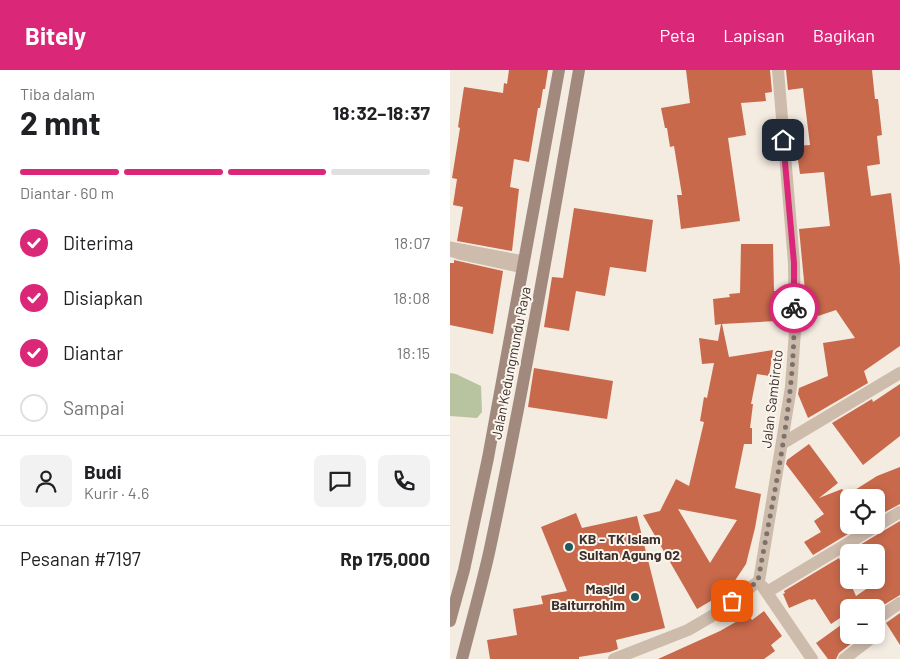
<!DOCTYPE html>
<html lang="id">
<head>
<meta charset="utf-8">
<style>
	:root { --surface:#fff; --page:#f2f2f2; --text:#202124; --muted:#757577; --line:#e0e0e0; --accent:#db2777 }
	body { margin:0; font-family:Barlow,sans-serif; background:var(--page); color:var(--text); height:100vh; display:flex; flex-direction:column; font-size:19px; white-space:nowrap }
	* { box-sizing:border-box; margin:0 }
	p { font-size:16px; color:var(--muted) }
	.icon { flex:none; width:28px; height:28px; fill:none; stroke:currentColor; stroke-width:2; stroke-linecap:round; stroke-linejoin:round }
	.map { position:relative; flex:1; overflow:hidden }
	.sheet { display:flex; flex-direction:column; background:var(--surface); width:450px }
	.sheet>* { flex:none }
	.controls { position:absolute; left:390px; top:419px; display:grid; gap:10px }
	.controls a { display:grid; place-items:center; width:45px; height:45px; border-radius:8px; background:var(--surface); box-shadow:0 2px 8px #0003; font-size:25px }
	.pin { position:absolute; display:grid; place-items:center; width:42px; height:42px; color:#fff; margin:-21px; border-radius:10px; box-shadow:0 2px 8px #0006 }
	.courier { position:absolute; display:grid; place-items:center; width:50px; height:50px; margin:-25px; border:4px solid #db2777; border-radius:50%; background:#fff; color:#222; box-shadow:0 1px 6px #0007 }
	.overview em { font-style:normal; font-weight:700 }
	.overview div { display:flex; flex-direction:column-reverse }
	.overview { display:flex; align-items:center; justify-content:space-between; height:85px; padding:0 20px }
	h1 { font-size:32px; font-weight:700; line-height:38px }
	.bar { display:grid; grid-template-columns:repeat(4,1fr); gap:8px 5px; align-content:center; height:60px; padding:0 20px }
	.bar i { height:6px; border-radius:4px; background:var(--line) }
	.bar .selected { background:var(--accent) }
	.bar p { grid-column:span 4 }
	.line { display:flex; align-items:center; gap:12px; padding:0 20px; border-top:1px solid var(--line) }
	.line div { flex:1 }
	.round { display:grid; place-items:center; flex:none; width:52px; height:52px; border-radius:8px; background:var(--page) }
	ol { padding:0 20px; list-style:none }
	li { display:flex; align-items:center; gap:15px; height:55px }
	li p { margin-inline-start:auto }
	li .icon { padding:5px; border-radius:50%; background:var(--accent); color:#fff; stroke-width:4 }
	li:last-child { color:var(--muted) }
	li i { width:28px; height:28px; border:2px solid var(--line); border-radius:50% }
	header { display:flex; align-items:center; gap:30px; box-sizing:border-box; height:70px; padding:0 25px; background:var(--accent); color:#fff }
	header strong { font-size:24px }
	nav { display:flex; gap:28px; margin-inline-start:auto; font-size:18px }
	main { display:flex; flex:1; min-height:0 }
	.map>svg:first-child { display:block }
	.green { fill:#b8c4a0 }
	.building { fill:#c8694b; fill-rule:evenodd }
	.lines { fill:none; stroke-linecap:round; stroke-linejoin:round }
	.lane { stroke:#cdbbac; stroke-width:9 }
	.street { stroke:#cdbbac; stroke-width:12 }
	.secondary { stroke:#a18a7d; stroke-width:12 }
	.done { stroke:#7c716b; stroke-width:5; stroke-dasharray:0 9 }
	.route { stroke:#db2777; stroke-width:6 }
	.poi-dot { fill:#1f5a5e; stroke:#fbf5ee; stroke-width:2 }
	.labels { text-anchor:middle; stroke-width:4; stroke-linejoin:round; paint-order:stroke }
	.street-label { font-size:14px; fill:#3b302b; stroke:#fbf5ee }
	.poi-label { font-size:14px; font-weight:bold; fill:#3b302b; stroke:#fbf5ee; text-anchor:start }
</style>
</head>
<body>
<header>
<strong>Bitely</strong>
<nav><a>Peta</a><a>Lapisan</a><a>Bagikan</a></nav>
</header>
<main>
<section class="sheet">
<div class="overview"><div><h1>2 mnt</h1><p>Tiba dalam</p></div><em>18:32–18:37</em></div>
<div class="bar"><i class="selected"></i><i class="selected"></i><i class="selected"></i><i></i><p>Diantar · 60 m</p></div>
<ol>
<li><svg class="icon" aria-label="check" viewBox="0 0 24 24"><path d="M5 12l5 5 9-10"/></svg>Diterima<p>18:07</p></li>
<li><svg class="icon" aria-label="check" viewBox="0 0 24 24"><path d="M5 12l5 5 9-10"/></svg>Disiapkan<p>18:08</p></li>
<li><svg class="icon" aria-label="check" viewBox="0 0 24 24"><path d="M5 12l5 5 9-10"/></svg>Diantar<p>18:15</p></li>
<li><i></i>Sampai</li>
</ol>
<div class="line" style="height:90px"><a class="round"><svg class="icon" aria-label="person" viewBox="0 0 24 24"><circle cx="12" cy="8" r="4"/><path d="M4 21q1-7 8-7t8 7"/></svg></a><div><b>Budi</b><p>Kurir · 4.6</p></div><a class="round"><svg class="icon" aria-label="chat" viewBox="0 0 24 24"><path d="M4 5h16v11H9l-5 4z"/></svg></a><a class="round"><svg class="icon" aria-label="phone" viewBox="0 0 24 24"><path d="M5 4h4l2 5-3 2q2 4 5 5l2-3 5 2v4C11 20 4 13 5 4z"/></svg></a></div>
<div class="line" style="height:65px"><div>Pesanan #7197</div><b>Rp 175,000</b></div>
</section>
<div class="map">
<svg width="450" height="589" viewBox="0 0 450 589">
	<rect width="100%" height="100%" fill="#f4ebe1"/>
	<path class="green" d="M0,303L6,304L31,316L32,342L27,348L0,346Z"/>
	<g class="building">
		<path d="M59,0H98L95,19H93L90,38H88L79,92L64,89L60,117L69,119L62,181L7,171L13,137L3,135L7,109L2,108L10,58L8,57L14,17L53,23L54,13L57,14Z"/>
		<path d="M236,0H320L322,22L315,23L316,31L291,33L296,65L278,68L290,151L231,159L227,125H232L224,76L220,77L217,58H215L211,38L240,33Z"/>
		<path d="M336,0H422L425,29H428L432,65L427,66L430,94L417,96L421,126L441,123L450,196V276L414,301L418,313L358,348L348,324L349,318L378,306L373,273L405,268L386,240L368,246L361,220L355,221L349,159L380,156L374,102L350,104L346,76L360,75L353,18L338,20Z"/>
		<path d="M124,138L203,150L196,202L160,197L155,226L126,221L119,261L94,257L102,207L113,208Z"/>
		<path d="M291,174H323L324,221H327V251L272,254L279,287L323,280L319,306L307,304L301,334H303L300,358H302V374H294L285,418L311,424L305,458L296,494L278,521L247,539L193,445L210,441L226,409L239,416L254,352L250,351L254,327L257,328L264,293L252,294L249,268L268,271L271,254L265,255L263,229L280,227L279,224L290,223ZM228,439L287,450L260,493Z"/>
		<path d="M4,190L53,201L43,264L0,255V193H4Z"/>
		<path d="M84,298L163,311L157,349L78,337Z"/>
		<path d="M450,314V366L413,395L382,353L422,329L423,332Z"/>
		<path d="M359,374L388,413L369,428L392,419L397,425L427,406L450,397V434L426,447V428H399V455H413L363,485L354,472L371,462L364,451L374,444L336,394L337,390Z"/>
		<path d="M126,443L132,458L187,446L215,558L166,570L168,579L160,582L129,587V589H40L37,570L67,565L63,539L93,534L91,526L117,521L91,457Z"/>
		<path d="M450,451V525L427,539L399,538V542L381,554L365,529L361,530L360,529L339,538L333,524L335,523L334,521L389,488L406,526L431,509L426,501V482H398Z"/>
		<path d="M314,541L332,566L321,575L325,581L314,589H208L270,561L291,549L293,551L299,546L302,550Z"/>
		<path d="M450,543V575L436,553Z"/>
		<path d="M391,555L403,572L389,583L386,589H378L366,573Z"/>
	</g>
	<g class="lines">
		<g class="lane">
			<path d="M0,176L74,190"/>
			<path d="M0,182L9,185L73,199"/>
		</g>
		<g class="street">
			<path d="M333,373L450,303"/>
			<path d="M309,511L341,317L345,261L344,193L328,0"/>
			<path d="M313,517L362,589"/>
			<path d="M317,522L450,442"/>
			<path d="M426,552L431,546L450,533"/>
			<path d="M164,589L238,560L262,546L309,511"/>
			<path d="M394,589L419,570L421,565"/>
		</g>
		<g class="secondary">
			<path d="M0,551L14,500L38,388L109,0"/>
			<path d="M12,589C21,554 31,518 39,483C73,323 101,161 129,0"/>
		</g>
	</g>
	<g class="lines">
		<path class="done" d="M282,531L308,511C324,421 346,329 344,238"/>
		<path class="route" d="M333,70L344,193V238"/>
	</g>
	<g class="poi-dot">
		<circle cx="119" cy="477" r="5"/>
		<circle cx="185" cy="527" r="5"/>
	</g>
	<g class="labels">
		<g class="street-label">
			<text transform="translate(61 293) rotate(-79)" y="5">Jalan Kedungmundu Raya</text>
			<text transform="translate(322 329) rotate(-83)" y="5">Jalan Sambiroto</text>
		</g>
		<g class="poi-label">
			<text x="129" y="474">KB - TK Islam<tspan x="129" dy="16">Sultan Agung 02</tspan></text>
			<text x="175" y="524" text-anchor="end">Masjid<tspan x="175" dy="16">Baiturrohim</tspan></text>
		</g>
	</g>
</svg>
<div class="controls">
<a><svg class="icon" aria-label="locate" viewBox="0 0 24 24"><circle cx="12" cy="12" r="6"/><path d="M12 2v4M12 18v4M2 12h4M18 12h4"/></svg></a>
<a>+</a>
<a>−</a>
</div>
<div class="pin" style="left:282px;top:531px;background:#ea580c"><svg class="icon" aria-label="bag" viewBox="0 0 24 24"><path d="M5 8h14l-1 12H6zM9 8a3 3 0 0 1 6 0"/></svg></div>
<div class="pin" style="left:333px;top:70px;background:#1f2937"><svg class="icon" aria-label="home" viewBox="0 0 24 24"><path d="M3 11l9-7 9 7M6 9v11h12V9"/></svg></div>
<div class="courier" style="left:344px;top:238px"><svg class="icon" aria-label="bike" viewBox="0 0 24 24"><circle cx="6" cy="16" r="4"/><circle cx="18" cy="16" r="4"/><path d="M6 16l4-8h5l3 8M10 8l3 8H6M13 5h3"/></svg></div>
</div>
</main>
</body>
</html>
